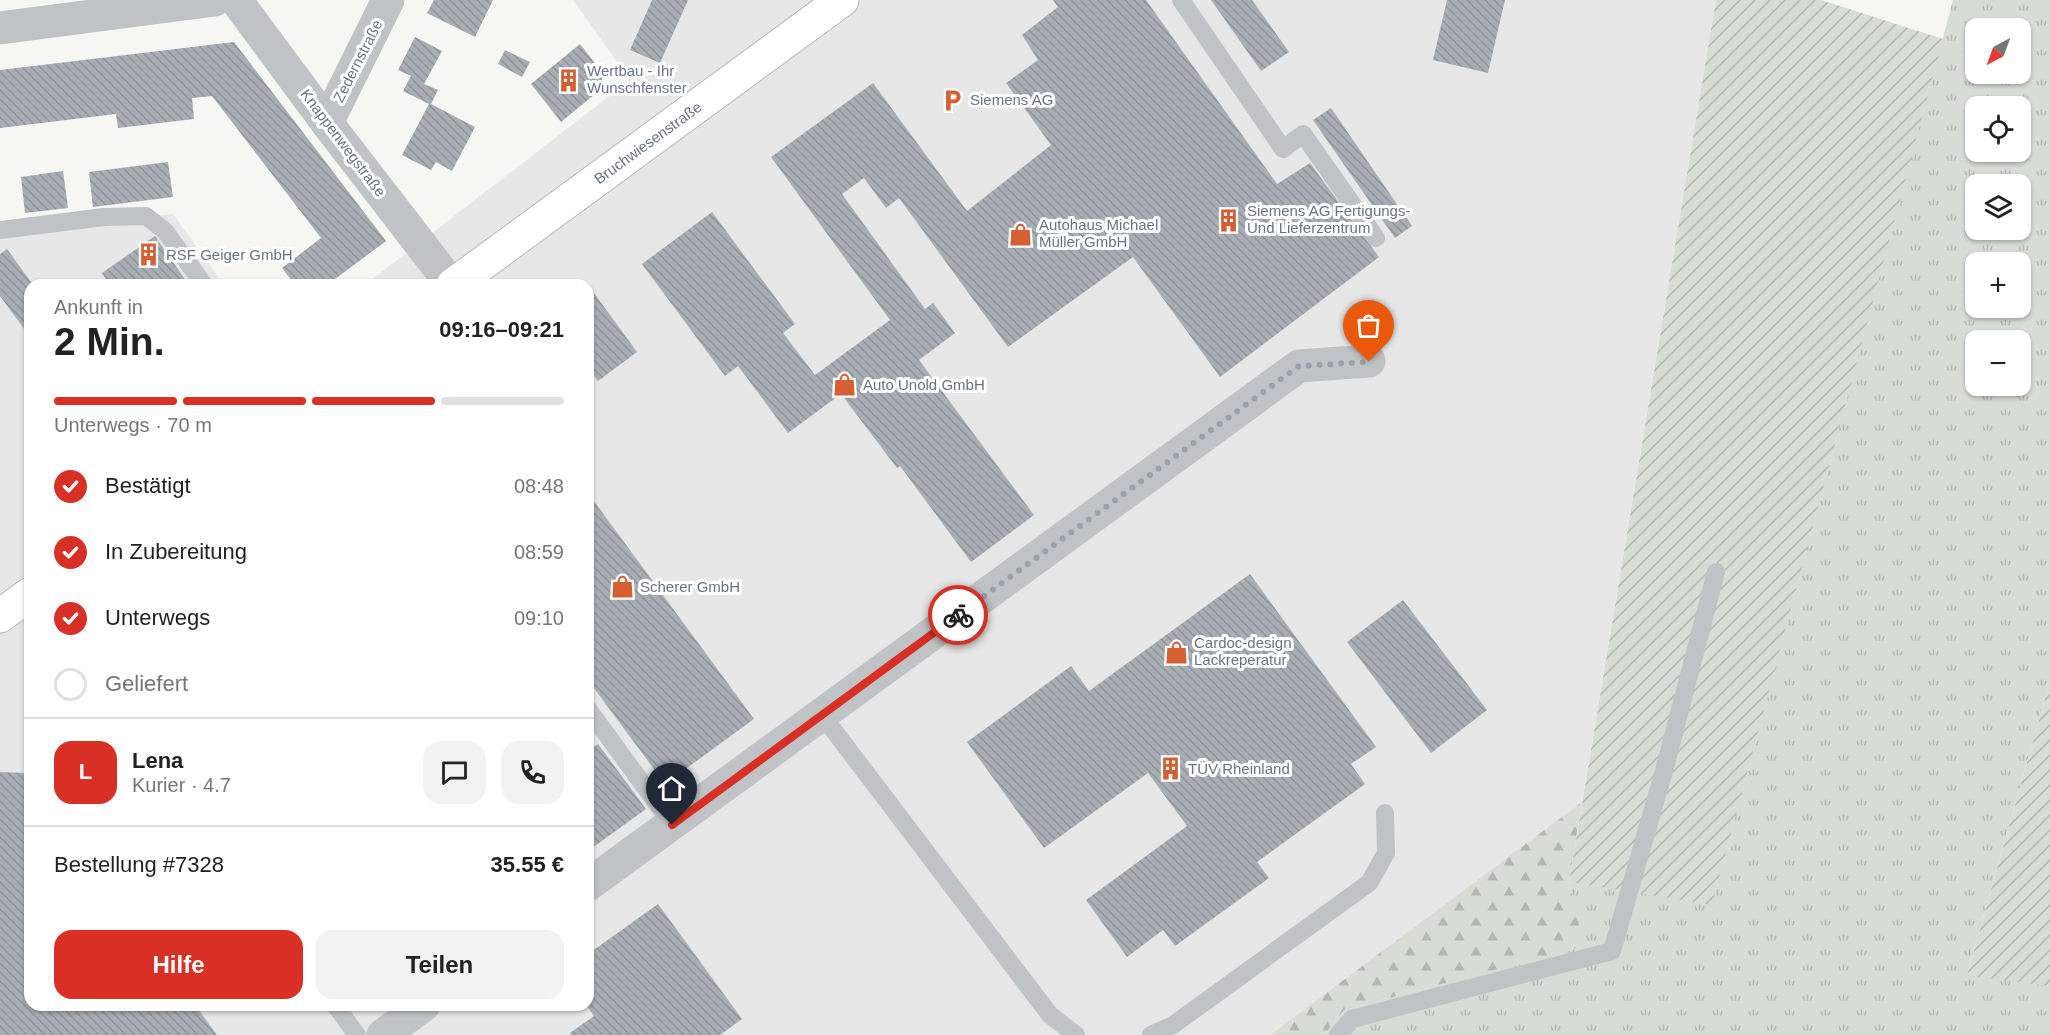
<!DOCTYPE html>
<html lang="de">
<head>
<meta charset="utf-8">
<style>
	:root { --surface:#fff; --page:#f2f2f2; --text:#222; --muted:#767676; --line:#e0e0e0; --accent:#d93025 }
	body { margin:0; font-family:Helvetica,sans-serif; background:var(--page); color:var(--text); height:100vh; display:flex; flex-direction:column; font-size:22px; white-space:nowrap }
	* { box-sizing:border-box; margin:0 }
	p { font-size:20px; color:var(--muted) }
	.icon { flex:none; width:33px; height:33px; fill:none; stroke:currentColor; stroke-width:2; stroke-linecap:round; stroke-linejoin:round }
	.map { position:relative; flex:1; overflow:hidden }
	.drawer { position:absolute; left:24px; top:279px; width:570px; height:732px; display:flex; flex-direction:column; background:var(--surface); border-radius:18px; box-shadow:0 2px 4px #0004 }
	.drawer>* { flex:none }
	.needle { width:39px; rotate:221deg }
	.controls { position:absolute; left:1965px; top:18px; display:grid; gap:12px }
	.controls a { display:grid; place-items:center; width:66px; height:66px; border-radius:12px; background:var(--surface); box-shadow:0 2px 4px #0004; font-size:30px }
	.pin { position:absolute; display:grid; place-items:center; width:51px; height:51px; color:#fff; margin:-62px -26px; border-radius:50% 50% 50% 0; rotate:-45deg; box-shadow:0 0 6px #0007 }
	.pin .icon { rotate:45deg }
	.courier { position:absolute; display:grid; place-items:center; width:60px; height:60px; margin:-30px; border:4px solid #d93025; border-radius:50%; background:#fff; color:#222; box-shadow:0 2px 8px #0007 }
	.head em { font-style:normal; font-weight:700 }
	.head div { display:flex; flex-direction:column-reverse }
	.head { display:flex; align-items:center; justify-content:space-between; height:102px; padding:0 30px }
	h1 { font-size:39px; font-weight:700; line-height:45px }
	.bar { display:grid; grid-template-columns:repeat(4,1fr); gap:9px 6px; align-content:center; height:72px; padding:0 30px }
	.bar i { height:8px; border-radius:4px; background:var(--line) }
	.bar .current { background:var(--accent) }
	.bar p { grid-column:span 4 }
	.line { display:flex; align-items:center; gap:15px; padding:0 30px; border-top:2px solid var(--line) }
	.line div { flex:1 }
	.round { display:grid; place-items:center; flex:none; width:63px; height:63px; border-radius:18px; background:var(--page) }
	ol { padding:0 30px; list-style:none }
	li { display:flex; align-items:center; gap:18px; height:66px }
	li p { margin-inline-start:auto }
	li .icon { padding:6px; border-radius:50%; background:var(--accent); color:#fff; stroke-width:4 }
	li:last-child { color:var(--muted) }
	li i { width:33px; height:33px; border:3px solid var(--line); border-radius:50% }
	.cta { display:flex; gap:12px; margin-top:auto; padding:12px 30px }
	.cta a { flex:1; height:69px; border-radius:18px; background:var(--accent); color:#fff; font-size:24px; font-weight:700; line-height:69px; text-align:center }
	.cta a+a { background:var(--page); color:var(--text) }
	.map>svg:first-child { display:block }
	.built { fill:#e6e7e6 }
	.grass { fill:url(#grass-tufts); fill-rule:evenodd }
	.forest { fill:url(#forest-firs) }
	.garden { fill:url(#garden-furrows) }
	.building { fill:url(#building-back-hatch) }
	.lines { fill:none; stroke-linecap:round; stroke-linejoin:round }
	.secondary-casing { stroke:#b4b8bc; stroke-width:35 }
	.service { stroke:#bfc3c6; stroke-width:18 }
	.minor { stroke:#bfc3c6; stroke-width:33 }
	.secondary { stroke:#fff; stroke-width:33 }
	.done { stroke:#99a2aa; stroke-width:6; stroke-dasharray:0 10.8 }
	.route { stroke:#d93025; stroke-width:8 }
	.labels { text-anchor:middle; stroke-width:6; stroke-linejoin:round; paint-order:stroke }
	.street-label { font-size:15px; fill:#677582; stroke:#fff }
	.poi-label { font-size:15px; fill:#677582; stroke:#fff; text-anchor:start }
</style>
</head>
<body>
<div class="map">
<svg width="2050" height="1035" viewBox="0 0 2050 1035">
	<defs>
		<pattern id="grass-tufts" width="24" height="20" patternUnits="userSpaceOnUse" patternTransform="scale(1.5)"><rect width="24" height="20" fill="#d7dcd4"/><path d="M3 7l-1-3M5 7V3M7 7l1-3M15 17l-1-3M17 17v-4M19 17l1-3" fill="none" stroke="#b2b7b1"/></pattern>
		<pattern id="forest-firs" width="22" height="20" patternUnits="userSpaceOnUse" patternTransform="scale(1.5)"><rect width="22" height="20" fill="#d7dcd4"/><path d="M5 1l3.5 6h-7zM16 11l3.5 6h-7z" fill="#b2b7b1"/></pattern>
		<pattern id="garden-furrows" width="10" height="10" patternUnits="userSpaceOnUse" patternTransform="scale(1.5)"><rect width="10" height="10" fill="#d7dcd4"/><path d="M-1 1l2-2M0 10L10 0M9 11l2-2" fill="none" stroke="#b2b7b1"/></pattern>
		<pattern id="building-back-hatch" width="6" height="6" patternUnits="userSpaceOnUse" patternTransform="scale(1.5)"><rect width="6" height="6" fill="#a8afb4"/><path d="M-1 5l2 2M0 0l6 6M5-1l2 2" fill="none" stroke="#8d9398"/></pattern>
	</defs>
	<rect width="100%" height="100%" fill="#f6f6f3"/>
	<path class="built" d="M573,0H1716L1582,802L1270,1035H0V231L173,214L224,285H30V1005H588V285H365L630,80Z"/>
	<path class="grass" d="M1953,0H2050V681L1967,974L2050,986V1035H1324L1344,1010L1583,946L1569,882L1712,904ZM1976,28H2020V74H1976ZM1976,106H2020V152H1976ZM1976,184H2020V230H1976ZM1976,262H2020V308H1976ZM1976,340H2020V386H1976Z"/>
	<path class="forest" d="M1582,802L1569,882L1584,946L1344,1010L1324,1035H1270Z"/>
	<g class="garden">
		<path d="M1716,0H1821L1943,39L1712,905L1569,882Z"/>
		<path d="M2050,681V986L1967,975Z"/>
	</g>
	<g class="building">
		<path d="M434,0H493L475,37L427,13Z"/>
		<path d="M652,0H688L660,63L630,50Z"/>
		<path d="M1053,0H1146L1277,184L1310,163L1379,257L1220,377L1133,257L1008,347L899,198L886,208L864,178L842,194L925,309L933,303L955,333L919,360L1034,515L971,562L900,466L897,468L841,394L788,433L738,366L725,376L642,264L712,212L795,324L783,333L815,375L890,320L771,157L873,83L967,211L1051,145L1006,83L1038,60L1022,35L1058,7Z"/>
		<path d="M1211,0H1252L1289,52L1261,71Z"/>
		<path d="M1447,0H1505L1488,73L1433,60Z"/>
		<path d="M415,37L442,51L424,84L438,90L431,104L475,127L452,171L436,162L431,170L402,155L429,104L403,91L411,76L398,70Z"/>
		<path d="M234,42L386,241L327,285H295L282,268L321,238L212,96L192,98L194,119L118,128L116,114L0,128V70Z"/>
		<path d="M580,44L604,75L595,94L561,122L531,84Z"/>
		<path d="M505,50L530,62L522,77L498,64Z"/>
		<path d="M1331,108L1412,226L1395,238L1313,120Z"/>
		<path d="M168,162L173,197L93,207L89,172Z"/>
		<path d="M63,171L68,208L25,213L21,177Z"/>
		<path d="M155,236L189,285H110L102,273Z"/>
		<path d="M7,249L33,285H30V337L0,296V254Z"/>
		<path d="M594,293L637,352L598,381L588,368V297Z"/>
		<path d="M588,493L754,719L665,784L588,680Z"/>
		<path d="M1250,574L1376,747L1351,764L1365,784L1257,862L1269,878L1175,946L1163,930L1127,957L1086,900L1187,826L1148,773L1044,848L967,742L1071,666L1089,691Z"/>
		<path d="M1403,600L1487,710L1431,753L1347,642Z"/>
		<path d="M598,744L646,809L588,851V751Z"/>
		<path d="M0,772L26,773L30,778V1005H195L217,1035H0Z"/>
		<path d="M658,904L742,1019L720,1035H571L570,1033L594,1016L586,1005H588V954Z"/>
	</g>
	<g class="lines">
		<defs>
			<g id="secondary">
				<path d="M453,285L842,0"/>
				<path d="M0,616L30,594"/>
			</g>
		</defs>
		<use href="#secondary" class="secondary-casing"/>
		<g class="service">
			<path d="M1181,0L1283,149L1303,134L1376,238"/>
			<path d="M0,230L104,217L146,216L165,231L204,285"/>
			<path d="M588,709L672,824"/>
			<path d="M822,715L1050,1015L1076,1035"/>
			<path d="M335,1005L357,1035"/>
			<path d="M1151,1035L1173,1025L1369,883L1386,853L1385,813"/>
			<path d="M1338,1035L1352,1019L1612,951L1664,771L1716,572"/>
		</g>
		<g class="minor">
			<path d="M236,0L327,123L452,285"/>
			<path d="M0,28L215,0"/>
			<path d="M327,123L388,0"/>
			<path d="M588,885L1299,366L1369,361"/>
			<path d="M383,1035L424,1005"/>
		</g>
		<use href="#secondary" class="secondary"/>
	</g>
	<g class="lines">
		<path class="done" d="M958,615L1299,366L1369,362"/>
		<path class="route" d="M672,825L958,615"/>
	</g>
	<defs>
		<symbol id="building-bare" viewBox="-9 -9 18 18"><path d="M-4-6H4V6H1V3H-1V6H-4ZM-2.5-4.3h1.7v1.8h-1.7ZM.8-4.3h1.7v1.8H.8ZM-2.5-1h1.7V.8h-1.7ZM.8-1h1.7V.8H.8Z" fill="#d65f32" stroke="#fff" stroke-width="2.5" paint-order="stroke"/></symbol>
		<symbol id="parking-bare" viewBox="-9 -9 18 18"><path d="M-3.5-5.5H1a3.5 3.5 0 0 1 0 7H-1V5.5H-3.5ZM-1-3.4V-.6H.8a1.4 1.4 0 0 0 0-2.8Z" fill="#d65f32" stroke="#fff" stroke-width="2.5" paint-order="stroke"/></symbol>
		<symbol id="shop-bare" viewBox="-9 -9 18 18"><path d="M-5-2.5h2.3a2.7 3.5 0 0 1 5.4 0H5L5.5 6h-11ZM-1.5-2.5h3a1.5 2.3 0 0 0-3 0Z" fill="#d65f32" stroke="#fff" stroke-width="2.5" paint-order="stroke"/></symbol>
	</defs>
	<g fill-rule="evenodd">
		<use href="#building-bare" x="552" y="64" width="33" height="33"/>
		<use href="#parking-bare" x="936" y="84" width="33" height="33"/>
		<use href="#building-bare" x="1212" y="204" width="33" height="33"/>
		<use href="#shop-bare" x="1004" y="218" width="33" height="33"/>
		<use href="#building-bare" x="132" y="238" width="33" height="33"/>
		<use href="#shop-bare" x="828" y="368" width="33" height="33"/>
		<use href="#shop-bare" x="606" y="570" width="33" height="33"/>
		<use href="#shop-bare" x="1160" y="636" width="33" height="33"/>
		<use href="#building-bare" x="1154" y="752" width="33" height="33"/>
	</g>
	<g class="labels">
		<g class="street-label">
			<text transform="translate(358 61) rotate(-63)" y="5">Zedernstraße</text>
			<text transform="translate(343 143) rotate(53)" y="5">Knappenwegstraße</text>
			<text transform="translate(648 143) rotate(-36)" y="5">Bruchwiesenstraße</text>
		</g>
		<g class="poi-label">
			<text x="587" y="76">Wertbau - Ihr<tspan x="587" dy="17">Wunschfenster</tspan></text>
			<text x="970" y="105">Siemens AG</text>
			<text x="1247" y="216">Siemens AG Fertigungs-<tspan x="1247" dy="17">Und Lieferzentrum</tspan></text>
			<text x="1039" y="230">Autohaus Michael<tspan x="1039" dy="17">Müller GmbH</tspan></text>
			<text x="166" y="260">RSF Geiger GmbH</text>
			<text x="863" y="390">Auto Unold GmbH</text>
			<text x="640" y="592">Scherer GmbH</text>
			<text x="1194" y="648">Cardoc-design<tspan x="1194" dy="17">Lackreperatur</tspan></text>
			<text x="1188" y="774">TÜV Rheinland</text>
		</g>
	</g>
</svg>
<div class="controls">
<a><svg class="needle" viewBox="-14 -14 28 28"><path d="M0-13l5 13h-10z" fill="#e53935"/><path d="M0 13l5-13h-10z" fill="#767676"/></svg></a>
<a><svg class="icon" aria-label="locate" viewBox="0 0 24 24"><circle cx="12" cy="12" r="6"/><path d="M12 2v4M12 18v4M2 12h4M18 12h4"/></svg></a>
<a><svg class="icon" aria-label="layers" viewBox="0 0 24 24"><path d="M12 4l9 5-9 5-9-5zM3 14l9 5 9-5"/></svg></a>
<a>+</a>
<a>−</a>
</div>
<div class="pin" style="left:1369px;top:362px;background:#ea580c"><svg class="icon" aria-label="bag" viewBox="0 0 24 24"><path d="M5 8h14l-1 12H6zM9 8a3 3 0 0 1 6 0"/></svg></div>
<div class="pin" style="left:672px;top:825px;background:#1f2937"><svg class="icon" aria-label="home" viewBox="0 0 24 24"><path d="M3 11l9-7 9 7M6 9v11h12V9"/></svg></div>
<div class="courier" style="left:958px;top:615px"><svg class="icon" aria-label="bike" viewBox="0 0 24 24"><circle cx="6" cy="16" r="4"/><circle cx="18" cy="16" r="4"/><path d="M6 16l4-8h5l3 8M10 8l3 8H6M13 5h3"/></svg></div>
<section class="drawer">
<div class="head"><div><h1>2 Min.</h1><p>Ankunft in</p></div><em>09:16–09:21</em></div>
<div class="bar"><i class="current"></i><i class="current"></i><i class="current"></i><i></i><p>Unterwegs · 70 m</p></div>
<ol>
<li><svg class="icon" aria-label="check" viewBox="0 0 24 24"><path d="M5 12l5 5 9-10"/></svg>Bestätigt<p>08:48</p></li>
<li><svg class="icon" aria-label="check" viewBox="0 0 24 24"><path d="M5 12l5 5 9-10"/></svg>In Zubereitung<p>08:59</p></li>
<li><svg class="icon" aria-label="check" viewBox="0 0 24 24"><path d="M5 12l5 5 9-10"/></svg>Unterwegs<p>09:10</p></li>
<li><i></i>Geliefert</li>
</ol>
<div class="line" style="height:108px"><b class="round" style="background:var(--accent);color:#fff">L</b><div><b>Lena</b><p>Kurier · 4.7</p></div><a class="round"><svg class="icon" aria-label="chat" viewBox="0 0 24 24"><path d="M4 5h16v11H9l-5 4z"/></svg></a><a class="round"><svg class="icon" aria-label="phone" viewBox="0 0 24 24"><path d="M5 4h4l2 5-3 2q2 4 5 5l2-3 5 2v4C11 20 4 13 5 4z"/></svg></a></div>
<div class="line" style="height:78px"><div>Bestellung #7328</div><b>35.55 €</b></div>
<div class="cta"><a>Hilfe</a><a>Teilen</a></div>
</section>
</div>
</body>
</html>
